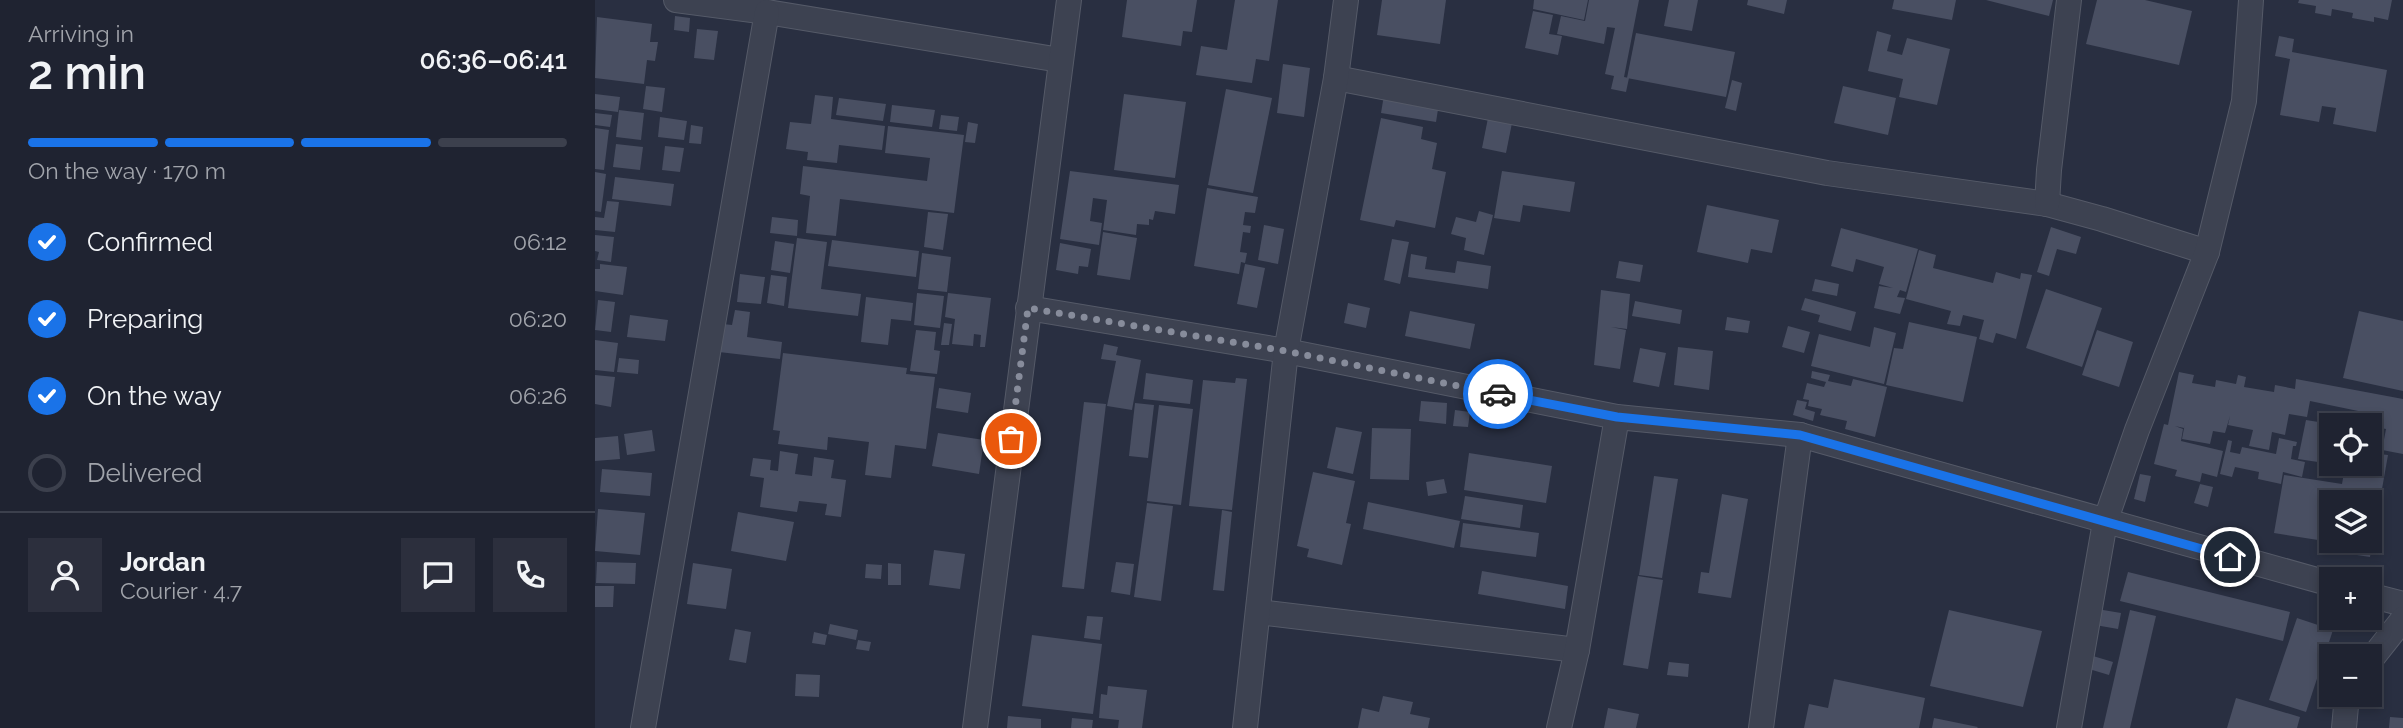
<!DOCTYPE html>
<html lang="en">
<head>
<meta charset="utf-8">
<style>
	:root { --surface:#1f2331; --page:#2c2f3d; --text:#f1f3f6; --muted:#a1a4ab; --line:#3c404d; --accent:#1a73e8 }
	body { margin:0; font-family:Raleway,sans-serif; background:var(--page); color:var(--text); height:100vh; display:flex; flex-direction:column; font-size:26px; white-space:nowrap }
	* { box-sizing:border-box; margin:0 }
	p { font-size:23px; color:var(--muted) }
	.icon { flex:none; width:38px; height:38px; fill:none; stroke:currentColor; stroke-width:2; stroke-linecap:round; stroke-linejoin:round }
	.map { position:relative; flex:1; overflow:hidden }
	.sheet { display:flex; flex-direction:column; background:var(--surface); width:595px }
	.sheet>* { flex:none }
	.tools { position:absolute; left:1724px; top:413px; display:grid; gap:14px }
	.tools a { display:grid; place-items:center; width:63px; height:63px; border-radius:0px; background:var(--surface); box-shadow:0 4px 10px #0003,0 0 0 2px var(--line); font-size:35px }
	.pin { position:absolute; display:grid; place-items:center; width:60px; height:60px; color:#fff; margin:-30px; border:4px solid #fff; border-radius:50%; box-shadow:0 2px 7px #0007 }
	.courier { position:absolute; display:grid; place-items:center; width:70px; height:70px; margin:-35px; border:5px solid #1a73e8; border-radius:50%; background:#fff; color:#222; box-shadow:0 2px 9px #0007 }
	.overview em { font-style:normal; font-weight:600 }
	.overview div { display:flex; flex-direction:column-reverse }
	.overview { display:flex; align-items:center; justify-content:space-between; height:119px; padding:0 28px }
	h1 { font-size:46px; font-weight:600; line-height:52px }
	.bar { display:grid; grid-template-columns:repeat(4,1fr); gap:10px 7px; align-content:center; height:84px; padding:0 28px }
	.bar i { height:9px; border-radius:5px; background:var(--line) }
	.bar .active { background:var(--accent) }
	.bar p { grid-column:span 4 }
	.line { display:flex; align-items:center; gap:18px; padding:0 28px; border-top:2px solid var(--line) }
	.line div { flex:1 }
	.round { display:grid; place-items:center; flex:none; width:74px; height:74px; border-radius:0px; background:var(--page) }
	ol { padding:0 28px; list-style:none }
	li { display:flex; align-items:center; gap:21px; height:77px }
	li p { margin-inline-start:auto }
	li .icon { padding:7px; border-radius:50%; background:var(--accent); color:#fff; stroke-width:4 }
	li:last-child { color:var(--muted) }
	li i { width:38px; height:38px; border:4px solid var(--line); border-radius:50% }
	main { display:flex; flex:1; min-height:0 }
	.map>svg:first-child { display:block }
	.building { fill:#494f62 }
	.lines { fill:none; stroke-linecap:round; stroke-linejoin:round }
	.minor-casing { stroke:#555a68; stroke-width:26 }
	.minor { stroke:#3d4251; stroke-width:24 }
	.done { stroke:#878c9b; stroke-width:7; stroke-dasharray:0 12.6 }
	.route { stroke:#1a73e8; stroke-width:9 }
</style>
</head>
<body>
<main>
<section class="sheet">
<div class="overview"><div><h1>2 min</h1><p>Arriving in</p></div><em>06:36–06:41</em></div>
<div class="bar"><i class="active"></i><i class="active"></i><i class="active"></i><i></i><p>On the way · 170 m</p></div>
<ol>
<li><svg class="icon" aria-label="check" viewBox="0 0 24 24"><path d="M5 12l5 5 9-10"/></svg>Confirmed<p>06:12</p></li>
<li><svg class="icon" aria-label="check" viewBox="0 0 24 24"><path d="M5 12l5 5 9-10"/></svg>Preparing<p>06:20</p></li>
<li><svg class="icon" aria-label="check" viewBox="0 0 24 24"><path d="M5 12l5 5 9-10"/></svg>On the way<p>06:26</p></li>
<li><i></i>Delivered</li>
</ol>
<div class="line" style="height:126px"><a class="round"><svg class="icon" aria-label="person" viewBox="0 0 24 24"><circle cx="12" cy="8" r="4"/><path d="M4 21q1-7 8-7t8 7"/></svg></a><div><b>Jordan</b><p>Courier · 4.7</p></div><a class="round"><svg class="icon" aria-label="chat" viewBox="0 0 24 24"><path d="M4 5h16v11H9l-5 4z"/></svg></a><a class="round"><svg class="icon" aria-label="phone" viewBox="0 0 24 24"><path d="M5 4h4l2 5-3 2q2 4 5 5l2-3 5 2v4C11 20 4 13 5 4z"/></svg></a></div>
</section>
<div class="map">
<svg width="1808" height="728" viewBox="0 0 1808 728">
	<rect width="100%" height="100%" fill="#292f41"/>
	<g class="building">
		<path d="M532,0H602L597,32L588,31L586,46L527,37Z"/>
		<path d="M640,0H683L674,61L661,59L657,83L601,75L606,46L632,50Z"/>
		<path d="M787,0H851L845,44L782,35Z"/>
		<path d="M939,0H993L989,20L938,9Z"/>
		<path d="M994,0H1044L1029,77L1034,78L1031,92L1016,89L1019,76L1010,74L1020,28L1012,27L1009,44L962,34L966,16L990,21Z"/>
		<path d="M1074,0H1103L1097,31L1069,26Z"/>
		<path d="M1153,0H1192L1189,14L1152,5Z"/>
		<path d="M1299,0H1361L1357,20L1297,9Z"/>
		<path d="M1391,0H1458L1454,16Z"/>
		<path d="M1502,0H1550L1597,11L1584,65L1491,44Z"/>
		<path d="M1704,0H1797L1793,20L1779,17V22L1757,18L1758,13L1737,9L1736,16L1720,13L1721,6L1703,3Z"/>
		<path d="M938,11L958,15L954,34L967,36L963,55L930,48Z"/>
		<path d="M80,16L95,18L94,32L79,30Z"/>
		<path d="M2,17L57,24L55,42H63L60,61L52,60L49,84L0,78Z"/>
		<path d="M102,29L123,31L119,60L99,58Z"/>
		<path d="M1282,31L1296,35L1292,51L1307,55L1312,38L1355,49L1342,105L1304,97L1308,79L1273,71Z"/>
		<path d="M1041,33L1140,52L1131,97L1032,78Z"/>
		<path d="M1684,36L1699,39L1697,52L1792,70L1781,132L1738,124L1741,108L1727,106L1724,122L1685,115L1695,59L1680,56Z"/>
		<path d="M688,64L715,68L709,117L682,113Z"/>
		<path d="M1137,80L1147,83L1141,111L1130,108Z"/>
		<path d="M51,86L70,88L67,112L48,109Z"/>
		<path d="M1248,86L1301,98L1293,135L1239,123Z"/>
		<path d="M631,89L677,98L658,193L613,185Z"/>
		<path d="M0,94L25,97L23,112L0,109Z"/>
		<path d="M529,94L591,102L580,178L519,170Z"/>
		<path d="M220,95L238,97L236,119L290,126L287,150L244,145L242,163L212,160L213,152L191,149L195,122L216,124Z"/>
		<path d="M789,95L844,103L841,122L786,113Z"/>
		<path d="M244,98L291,104L288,121L241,115Z"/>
		<path d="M297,105L340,110L337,127L295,122Z"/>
		<path d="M24,110L49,113L46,140L21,137Z"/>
		<path d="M0,113L17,115L15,127L0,125Z"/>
		<path d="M346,115L364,117L362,131L344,129Z"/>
		<path d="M65,117L92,121L89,140L63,137Z"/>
		<path d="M786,118L828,127L826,139L842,143L837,169L851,172L840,228L801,220L799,227L765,220Z"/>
		<path d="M893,118H918L911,153L887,148Z"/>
		<path d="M373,122L383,124L380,143L370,142Z"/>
		<path d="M96,125L108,127L106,144L94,143Z"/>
		<path d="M293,126L369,135L359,213L245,199L241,236L211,233L215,196L205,194L208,166L332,181L335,158L290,153Z"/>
		<path d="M0,128L14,130L9,170L0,169Z"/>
		<path d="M21,144L48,147L45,170L18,167Z"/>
		<path d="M70,146L89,148L85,172L67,170Z"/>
		<path d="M475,171L584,185L580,214L560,211L558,220L554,219V225L542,224L541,235L508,230L512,200L498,198L495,221L507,223L504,245L465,239Z"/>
		<path d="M907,171L980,182L975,212L928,205L925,222L899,218Z"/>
		<path d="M0,172L11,174L6,212L0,211Z"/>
		<path d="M20,177L79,184L76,206L17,199Z"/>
		<path d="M612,188L663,197L660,213L650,212L648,225L656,226L655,233L648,232L645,252L652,253L650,263L646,262L644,274L599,266Z"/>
		<path d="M12,201L24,202L20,232L0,230V217L9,218Z"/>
		<path d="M1112,205L1184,220L1177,253L1156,249L1153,263L1102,252Z"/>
		<path d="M884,211L898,215L889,255L869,250L871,238L856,234L861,217L881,222Z"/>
		<path d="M333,212L353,214L348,250L329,247Z"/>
		<path d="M177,217L203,220L202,236L175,233Z"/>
		<path d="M669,225L689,229L683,264L663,260Z"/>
		<path d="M1456,227L1486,237L1481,254L1462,249L1454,276L1442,272Z"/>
		<path d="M1246,228L1323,249L1311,292L1305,290L1302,297L1310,298L1305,314L1279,308L1284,286L1298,288L1284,284L1289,267L1261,259L1258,272L1236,266Z"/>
		<path d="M508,232L542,238L535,280L502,275Z"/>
		<path d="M0,235L19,237L16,262L2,260L4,252L0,251Z"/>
		<path d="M202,238L232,242L226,289L266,294L263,316L193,308Z"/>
		<path d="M797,239L814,242L805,284L789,280Z"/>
		<path d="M237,240L324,251L321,277L233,266Z"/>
		<path d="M180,241L199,244L195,273L176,270Z"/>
		<path d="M465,243L496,249L493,267L484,266L483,274L461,270Z"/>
		<path d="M1324,250L1341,255L1338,268L1398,283L1401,272L1425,279L1426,273L1437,275L1421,339L1401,333L1398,343L1384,339L1389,320L1368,315L1365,326L1352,324L1356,311L1311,299Z"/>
		<path d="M327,253L356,257L352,292L323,289Z"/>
		<path d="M816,254L832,257L830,269L860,273L862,261L896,266L893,289L813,277Z"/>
		<path d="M1024,261L1048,265L1045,282L1021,278Z"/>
		<path d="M5,264L32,267L28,295L0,291V269H5Z"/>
		<path d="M650,264L670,268L662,308L642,304Z"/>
		<path d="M145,274L170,277L166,304L142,302Z"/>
		<path d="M176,275L192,277L189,306L172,303Z"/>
		<path d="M1220,279L1244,284L1242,296L1217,291Z"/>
		<path d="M1451,289L1507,308L1487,367L1431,348Z"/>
		<path d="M1006,290L1035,294L1032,329L1016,327L1031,330L1025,369L999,365Z"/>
		<path d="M322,293L349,296L345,328L319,325Z"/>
		<path d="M353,293L396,298L390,347H385L386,335L379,334L378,346L357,344L360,319L350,317Z"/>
		<path d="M271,297L318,303L316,321L296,319L293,345L266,342Z"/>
		<path d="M1210,298L1261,312L1256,331L1223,322L1225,315L1206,310Z"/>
		<path d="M3,300L20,302L16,332L0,330Z"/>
		<path d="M1040,301L1087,310L1085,324L1037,316Z"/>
		<path d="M753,303L775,308L771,328L749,323Z"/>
		<path d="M140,310L155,312L152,337L187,342L185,359L124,352L128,324L137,325Z"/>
		<path d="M815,311L880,324L875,349L810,336Z"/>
		<path d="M1764,311L1808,321V391L1748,378Z"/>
		<path d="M35,315L73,320L70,341L32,337Z"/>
		<path d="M1132,317L1155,321L1153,333L1130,330Z"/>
		<path d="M1314,322L1382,337L1368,402L1291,385L1299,348L1308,349Z"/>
		<path d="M349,323L357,324L354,345H346Z"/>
		<path d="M1193,326L1215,332L1209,353L1187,347Z"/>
		<path d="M1279,327L1301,333L1289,384L1216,366L1224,334L1275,347Z"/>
		<path d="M321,330L341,332L339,350L345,351L342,374L315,371Z"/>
		<path d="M1502,330L1538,342L1524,387L1487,375Z"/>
		<path d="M0,340L23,343L19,372L0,370Z"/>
		<path d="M509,344L523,347L521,355L546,360L537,410L512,406L521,361L506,359Z"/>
		<path d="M1083,347L1118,351L1114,390L1079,385Z"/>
		<path d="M1045,348L1071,353L1064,387L1038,382Z"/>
		<path d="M188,353L312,368L311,374L340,377L331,449L300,445L296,478L270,475L274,442L233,437L232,450L183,444L185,431L178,430Z"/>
		<path d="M24,358L44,360L43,374L22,372Z"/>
		<path d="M1217,371L1235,375L1233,381L1256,386L1258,379L1292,387L1280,437L1250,429L1252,421L1225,415L1227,409L1213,406L1214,400L1208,399L1212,383L1229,387L1231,382L1216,378Z"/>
		<path d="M1584,372L1599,375L1597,383L1620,387L1621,380L1641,384L1643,375L1651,377L1649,387L1679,392L1680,385L1700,389L1701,379L1808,399V454L1787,450L1791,429L1766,424L1768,412L1715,401L1712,417L1694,414L1690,435L1677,432L1674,450L1654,446L1658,430L1633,425L1635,416L1630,433L1618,431L1615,444L1587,439L1590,423L1589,428L1580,426L1588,429L1586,441L1628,451L1622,477L1607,473L1605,482L1580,476L1582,470L1559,464L1569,424L1573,425Z"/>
		<path d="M551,373L598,380L595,404L548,399Z"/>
		<path d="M0,375L20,377L16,407L0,404Z"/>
		<path d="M641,378L652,379L637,510L594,506L608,380L640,383Z"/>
		<path d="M344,388L376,393L373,413L341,408Z"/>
		<path d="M1202,400L1212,402L1210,409L1220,412L1218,421L1198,415Z"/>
		<path d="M826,401L852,403L851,424L824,421Z"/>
		<path d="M489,402L511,404L489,589L467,587Z"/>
		<path d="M540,403L559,405L553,458L534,456Z"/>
		<path d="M564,405L598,409L586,505L552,501Z"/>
		<path d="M860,410L875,412L873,427L858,426Z"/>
		<path d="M1711,420L1736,424V464L1703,459Z"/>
		<path d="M741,427L767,432L758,474L732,468Z"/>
		<path d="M777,428L816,429L814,480L775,479Z"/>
		<path d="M57,430L60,451L32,455L29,434Z"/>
		<path d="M1774,431L1788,433L1784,454L1793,455L1775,557L1742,552L1744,541H1774V502H1736V528L1726,526L1723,540L1679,533L1689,475L1747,484L1750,467L1740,464H1774Z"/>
		<path d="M343,433L389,440L384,474L337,466Z"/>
		<path d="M23,436L25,459L0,461V438Z"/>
		<path d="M1684,438L1702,442L1701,446H1698L1696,459L1710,462L1707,477L1688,472L1686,484L1663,479L1664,472L1640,467L1637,477L1625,474L1633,440L1637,441L1635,452L1645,454L1647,447L1681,454Z"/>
		<path d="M185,451L203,454L200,474L217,476L219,457L239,460L236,478L251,480L246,517L230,515L232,504L204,501L202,512L165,507L169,478L155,476L158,458L176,460L175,470L183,471Z"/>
		<path d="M874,453L957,466L951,503L869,490Z"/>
		<path d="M7,469L57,473L55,496L5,492Z"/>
		<path d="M718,472L760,481L751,523L756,524L747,565L712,557L714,549L702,546Z"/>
		<path d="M1545,474L1556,476L1550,502L1539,499Z"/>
		<path d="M1059,476L1083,479L1067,578L1044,575Z"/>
		<path d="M849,479L852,493L833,496L831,482Z"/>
		<path d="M1605,484L1618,487L1613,507L1599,503Z"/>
		<path d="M1127,494L1153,499L1136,598L1103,593L1106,572L1114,573Z"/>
		<path d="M870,496L928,505L925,528L866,519Z"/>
		<path d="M773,502L865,521L859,548L768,529Z"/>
		<path d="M552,503L578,506L566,601L539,597Z"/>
		<path d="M3,509L50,513L45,555L0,551Z"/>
		<path d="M627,510L637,512L629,591L618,590Z"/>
		<path d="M143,512L199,522L191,561L136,551Z"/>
		<path d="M868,523L944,533L941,557L865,547Z"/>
		<path d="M339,550L370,554L365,589L334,585Z"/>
		<path d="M2,562L41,563L40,584L1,583Z"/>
		<path d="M521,562L539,564L535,595L516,592Z"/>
		<path d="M98,563L137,569L131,609L92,604Z"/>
		<path d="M293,563L306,564V585H293Z"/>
		<path d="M271,564L287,565L286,579L270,578Z"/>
		<path d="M887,571L973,586L970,609L883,594Z"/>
		<path d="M1533,572L1695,612L1688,641L1525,601Z"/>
		<path d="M1043,576L1068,580L1053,669L1028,665Z"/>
		<path d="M0,586H19L18,607H0Z"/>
		<path d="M1502,609L1526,613L1523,629L1500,625Z"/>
		<path d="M1354,610L1447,631L1428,707L1335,686Z"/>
		<path d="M1535,610L1561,616L1535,728H1508Z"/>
		<path d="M492,616L508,617L505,640L489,638Z"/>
		<path d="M1702,618L1738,630L1711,712L1674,700Z"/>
		<path d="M235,624L263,630L261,640L233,634Z"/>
		<path d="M140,629L156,632L151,663L134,660Z"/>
		<path d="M219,632L232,635L230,645L217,643Z"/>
		<path d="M437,635L507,644L498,714L427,706Z"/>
		<path d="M263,640L276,642L274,651L261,649Z"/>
		<path d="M1498,656L1518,662L1514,675L1494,669Z"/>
		<path d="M1074,662L1094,664L1093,677L1072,675Z"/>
		<path d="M201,674L225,675L224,697L200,696Z"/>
		<path d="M1239,679L1330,698L1324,728H1209L1214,704L1233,708Z"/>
		<path d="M513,686L552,690L547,728H523L524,720L504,718L506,694L512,695Z"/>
		<path d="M788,696L818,702L815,714L835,718L833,728H763L767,708L784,712Z"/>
		<path d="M1641,698L1705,717L1702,728H1632Z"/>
		<path d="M1013,708L1044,714L1041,728H1009Z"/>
		<path d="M413,716L446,719V728H412Z"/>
		<path d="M1795,717L1808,718V728H1794Z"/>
		<path d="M477,718L498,720L497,728H476Z"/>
		<path d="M1339,718L1383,727L1382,728H1337Z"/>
	</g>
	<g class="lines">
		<defs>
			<g id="minor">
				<path d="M81,0L172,12L465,60"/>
				<path d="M741,78L1232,173L1452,204L1507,219L1612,252"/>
				<path d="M1452,204L1454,170L1474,0"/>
				<path d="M433,308L691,351L1022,417L1205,435L1736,584"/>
				<path d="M1774,595L1808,604"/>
				<path d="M663,612L982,650"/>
				<path d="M1774,662L1808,619"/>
				<path d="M48,728L172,12"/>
				<path d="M380,728L474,0"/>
				<path d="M650,728L691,351L741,78L751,0"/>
				<path d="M964,728L982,650L1022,417"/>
				<path d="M1166,728L1205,435"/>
				<path d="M1474,728L1510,522L1542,430L1612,252L1649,101L1656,0"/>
				<path d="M1749,728L1752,695"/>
			</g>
		</defs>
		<use href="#minor" class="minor-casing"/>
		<use href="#minor" class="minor"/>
	</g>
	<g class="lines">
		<path class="done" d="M416,439L433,308L691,351L903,394"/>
		<path class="route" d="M903,394L1022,417L1205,435L1635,557"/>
	</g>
</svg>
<div class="tools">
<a><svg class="icon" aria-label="locate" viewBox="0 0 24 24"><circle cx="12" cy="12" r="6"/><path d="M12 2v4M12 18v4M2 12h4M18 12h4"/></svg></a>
<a><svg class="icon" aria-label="layers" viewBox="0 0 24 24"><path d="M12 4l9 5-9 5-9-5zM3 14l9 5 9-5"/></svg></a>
<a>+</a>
<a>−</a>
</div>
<div class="pin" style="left:416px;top:439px;background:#ea580c"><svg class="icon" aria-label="bag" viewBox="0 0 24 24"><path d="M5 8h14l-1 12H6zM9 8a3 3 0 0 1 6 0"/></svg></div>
<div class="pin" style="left:1635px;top:557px;background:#1f2937"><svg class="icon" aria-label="home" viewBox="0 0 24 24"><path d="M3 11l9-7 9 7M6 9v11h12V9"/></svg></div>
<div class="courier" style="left:903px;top:394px"><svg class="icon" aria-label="car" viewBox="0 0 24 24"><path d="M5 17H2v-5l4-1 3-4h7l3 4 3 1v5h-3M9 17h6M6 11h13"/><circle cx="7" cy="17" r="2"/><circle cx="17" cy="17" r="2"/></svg></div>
</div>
</main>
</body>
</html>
